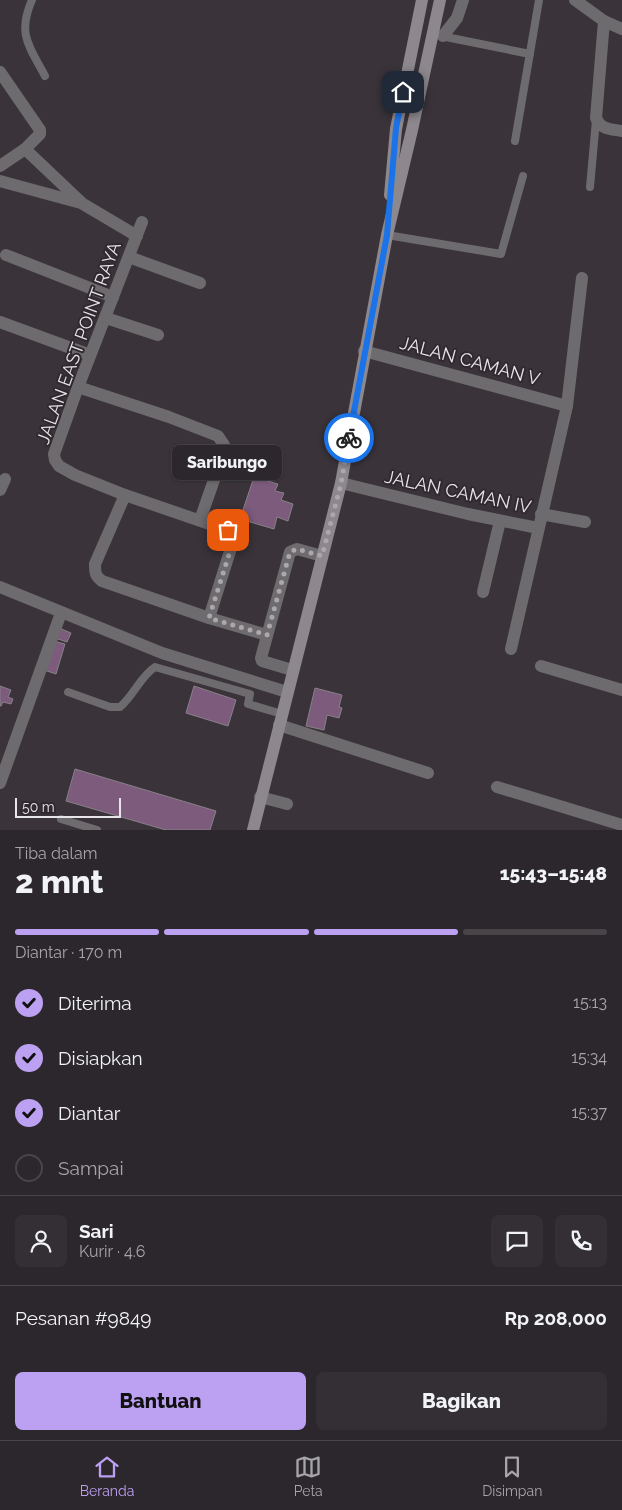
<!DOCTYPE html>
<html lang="id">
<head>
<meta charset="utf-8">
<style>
	:root { --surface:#2c272c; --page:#342f34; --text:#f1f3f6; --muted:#a6a5a9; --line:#484448; --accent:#bca0f2 }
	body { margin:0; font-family:Raleway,sans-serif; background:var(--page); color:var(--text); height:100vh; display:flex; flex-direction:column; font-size:19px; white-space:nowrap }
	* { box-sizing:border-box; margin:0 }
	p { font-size:16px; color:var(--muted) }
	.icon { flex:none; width:28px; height:28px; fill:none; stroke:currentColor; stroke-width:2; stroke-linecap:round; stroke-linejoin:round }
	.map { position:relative; height:830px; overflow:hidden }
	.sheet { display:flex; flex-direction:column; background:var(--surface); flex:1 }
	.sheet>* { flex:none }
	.scale { position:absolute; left:15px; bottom:12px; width:106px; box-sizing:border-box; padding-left:5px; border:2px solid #e8e5e8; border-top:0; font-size:14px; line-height:18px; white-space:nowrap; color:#e8e5e8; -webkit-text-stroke:4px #302a30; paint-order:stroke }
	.pin { position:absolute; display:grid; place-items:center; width:42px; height:42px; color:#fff; margin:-21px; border-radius:10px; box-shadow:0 2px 8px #0006 }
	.courier { position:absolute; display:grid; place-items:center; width:50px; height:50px; margin:-25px; border:4px solid #1a73e8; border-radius:50%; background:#fff; color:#222; box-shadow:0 1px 6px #0007 }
	.bubble { position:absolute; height:35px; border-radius:8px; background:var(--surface); box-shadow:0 1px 4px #0004,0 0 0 1px var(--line); font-size:16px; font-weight:800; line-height:35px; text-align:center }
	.head em { font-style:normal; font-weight:800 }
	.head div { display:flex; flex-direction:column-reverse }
	.head { display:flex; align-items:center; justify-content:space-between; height:85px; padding:0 15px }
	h1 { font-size:32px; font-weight:800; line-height:38px }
	.bar { display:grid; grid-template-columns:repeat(4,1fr); gap:8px 5px; align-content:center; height:60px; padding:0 15px }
	.bar i { height:6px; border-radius:4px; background:var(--line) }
	.bar .on { background:var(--accent) }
	.bar p { grid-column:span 4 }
	.line { display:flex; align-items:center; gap:12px; padding:0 15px; border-top:1px solid var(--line) }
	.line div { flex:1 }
	.round { display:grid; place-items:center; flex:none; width:52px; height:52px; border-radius:8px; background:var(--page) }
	ol { padding:0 15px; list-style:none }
	li { display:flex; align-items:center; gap:15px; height:55px }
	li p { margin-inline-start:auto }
	li .icon { padding:5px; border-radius:50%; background:var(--accent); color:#111; stroke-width:4 }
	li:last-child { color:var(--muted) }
	li i { width:28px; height:28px; border:2px solid var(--line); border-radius:50% }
	.cta { display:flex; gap:10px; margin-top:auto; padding:10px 15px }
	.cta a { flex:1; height:58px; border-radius:8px; background:var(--accent); color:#111; font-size:20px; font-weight:800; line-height:58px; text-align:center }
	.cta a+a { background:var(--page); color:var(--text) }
	.tab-bar { display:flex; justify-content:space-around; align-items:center; height:70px; border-top:1px solid var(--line); background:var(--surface); font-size:14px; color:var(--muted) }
	.tab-bar a { display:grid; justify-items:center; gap:2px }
	.tab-bar .on { color:var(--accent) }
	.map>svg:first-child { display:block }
	.building { fill:#7c5b7c; stroke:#888188 }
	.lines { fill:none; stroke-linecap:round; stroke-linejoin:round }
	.lane { stroke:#6e6b6e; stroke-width:8 }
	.street { stroke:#6e6b6e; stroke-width:12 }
	.secondary { stroke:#8d888d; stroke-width:12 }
	.done { stroke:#aba7ab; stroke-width:5; stroke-dasharray:0 9 }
	.route { stroke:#1a73e8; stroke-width:6 }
	.labels { text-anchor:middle; stroke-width:4; stroke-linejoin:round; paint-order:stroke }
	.street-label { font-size:18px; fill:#e8e5e8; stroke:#302a30 }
</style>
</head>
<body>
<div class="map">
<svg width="622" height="830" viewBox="0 0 622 830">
	<rect width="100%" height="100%" fill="#3a343a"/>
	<g class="building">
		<path d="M254,477L278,484L275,491L284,493L281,500L293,504L288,521L277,517L274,529L240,519Z"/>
		<path d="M59,628L71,633L67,642L55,638Z"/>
		<path d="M53,641L65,644L56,674L44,670Z"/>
		<path d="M0,686L11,690L8,697L13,699L11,704L3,702L1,706H0Z"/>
		<path d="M194,686L236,700L228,726L186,713Z"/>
		<path d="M315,688L342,695L339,707L342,708L339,718L327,715L324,730L306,726Z"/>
		<path d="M75,769L216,811L210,830H166L66,801Z"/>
	</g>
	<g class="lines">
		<g class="lane">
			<path d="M32,0C17,34 29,46 45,76"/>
			<path d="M441,36L530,54"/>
			<path d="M515,141L539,0"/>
			<path d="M590,187L596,120"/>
			<path d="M387,235L501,254L523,176"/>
			<path d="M68,692L110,707H120C134,695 140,677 155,667L250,694L248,704L282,714"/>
			<path d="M61,819L97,830"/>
		</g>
		<g class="street">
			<path d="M575,0L604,21L622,29"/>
			<path d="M604,21L596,118C601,130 611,129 622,131"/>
			<path d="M443,36L457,18L463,0"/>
			<path d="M0,72L40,130V134L25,149L0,166"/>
			<path d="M25,149L83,204L137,236"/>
			<path d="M0,181L81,203"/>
			<path d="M142,222L78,387L54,454L55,460L59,466L75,475L125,495L227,530L232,540L231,548L209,618"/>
			<path d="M6,255L113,297"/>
			<path d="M129,257L200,283"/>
			<path d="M106,318L158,335"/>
			<path d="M0,322L90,355"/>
			<path d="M364,351L567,406"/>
			<path d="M78,387L169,417L218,436L224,445L223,454L200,520"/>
			<path d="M341,483L468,514L538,528"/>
			<path d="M0,490L5,479"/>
			<path d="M125,495L95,564C95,572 95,576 102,581L209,618L267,635"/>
			<path d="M541,514L585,522"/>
			<path d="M0,587L162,653L287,692"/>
			<path d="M483,592L500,521"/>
			<path d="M511,649L567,406L582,278"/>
			<path d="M541,666L622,690"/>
			<path d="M292,670L262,661L261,658L290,552L297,549L322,556"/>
			<path d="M279,725L428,773"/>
			<path d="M0,783L61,613"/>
			<path d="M497,787L622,825"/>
			<path d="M260,797L287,804"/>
		</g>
		<g class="secondary">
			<path d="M390,195L396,129L422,0"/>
			<path d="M253,830L341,483L387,235L412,130L440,0"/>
		</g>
	</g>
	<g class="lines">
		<path class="done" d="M228,530L232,540L231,548L209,618L267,635L290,552L297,549L322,556L341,484L349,438"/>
		<path class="route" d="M349,438L387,235L396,128L403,92"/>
	</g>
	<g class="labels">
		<g class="street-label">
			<text transform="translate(79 343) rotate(-70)" y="6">JALAN EAST POINT RAYA</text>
			<text transform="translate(470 361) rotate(15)" y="6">JALAN CAMAN V</text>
			<text transform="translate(458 492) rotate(12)" y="6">JALAN CAMAN IV</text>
		</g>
	</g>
</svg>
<div class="scale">50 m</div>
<div class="pin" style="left:228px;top:530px;background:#ea580c"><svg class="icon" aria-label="bag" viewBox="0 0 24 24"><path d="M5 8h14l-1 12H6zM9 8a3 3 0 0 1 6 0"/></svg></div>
<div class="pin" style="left:403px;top:92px;background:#1f2937"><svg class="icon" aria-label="home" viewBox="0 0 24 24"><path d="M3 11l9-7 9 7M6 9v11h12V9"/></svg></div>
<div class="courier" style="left:349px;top:438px"><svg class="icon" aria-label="bike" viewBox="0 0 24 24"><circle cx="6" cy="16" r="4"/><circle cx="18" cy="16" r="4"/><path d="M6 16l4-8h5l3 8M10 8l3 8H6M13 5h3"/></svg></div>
<div class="bubble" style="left:172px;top:445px;width:110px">Saribungo</div>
</div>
<section class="sheet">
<div class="head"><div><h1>2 mnt</h1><p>Tiba dalam</p></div><em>15:43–15:48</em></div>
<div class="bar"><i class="on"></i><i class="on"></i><i class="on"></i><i></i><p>Diantar · 170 m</p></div>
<ol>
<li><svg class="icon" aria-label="check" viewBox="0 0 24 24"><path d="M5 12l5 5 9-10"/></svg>Diterima<p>15:13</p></li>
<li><svg class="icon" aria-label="check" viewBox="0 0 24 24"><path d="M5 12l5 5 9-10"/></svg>Disiapkan<p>15:34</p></li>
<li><svg class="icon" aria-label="check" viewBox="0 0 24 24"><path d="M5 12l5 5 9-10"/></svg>Diantar<p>15:37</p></li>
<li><i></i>Sampai</li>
</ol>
<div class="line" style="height:90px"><a class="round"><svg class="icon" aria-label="person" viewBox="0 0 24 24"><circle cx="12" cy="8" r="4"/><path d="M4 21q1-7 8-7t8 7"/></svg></a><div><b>Sari</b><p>Kurir · 4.6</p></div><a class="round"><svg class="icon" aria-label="chat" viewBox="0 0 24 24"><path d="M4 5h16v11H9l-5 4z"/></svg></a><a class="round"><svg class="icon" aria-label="phone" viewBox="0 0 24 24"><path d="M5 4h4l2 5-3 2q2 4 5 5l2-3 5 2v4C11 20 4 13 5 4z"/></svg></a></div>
<div class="line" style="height:65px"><div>Pesanan #9849</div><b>Rp 208,000</b></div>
<div class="cta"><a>Bantuan</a><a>Bagikan</a></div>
</section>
<nav class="tab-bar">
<a class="on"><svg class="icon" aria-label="home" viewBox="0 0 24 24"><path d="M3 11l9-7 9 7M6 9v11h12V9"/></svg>Beranda</a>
<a><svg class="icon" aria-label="map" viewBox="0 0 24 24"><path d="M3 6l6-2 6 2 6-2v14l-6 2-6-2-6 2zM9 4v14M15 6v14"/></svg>Peta</a>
<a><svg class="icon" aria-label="saved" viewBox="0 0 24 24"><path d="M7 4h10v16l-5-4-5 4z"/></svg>Disimpan</a>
</nav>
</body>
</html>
